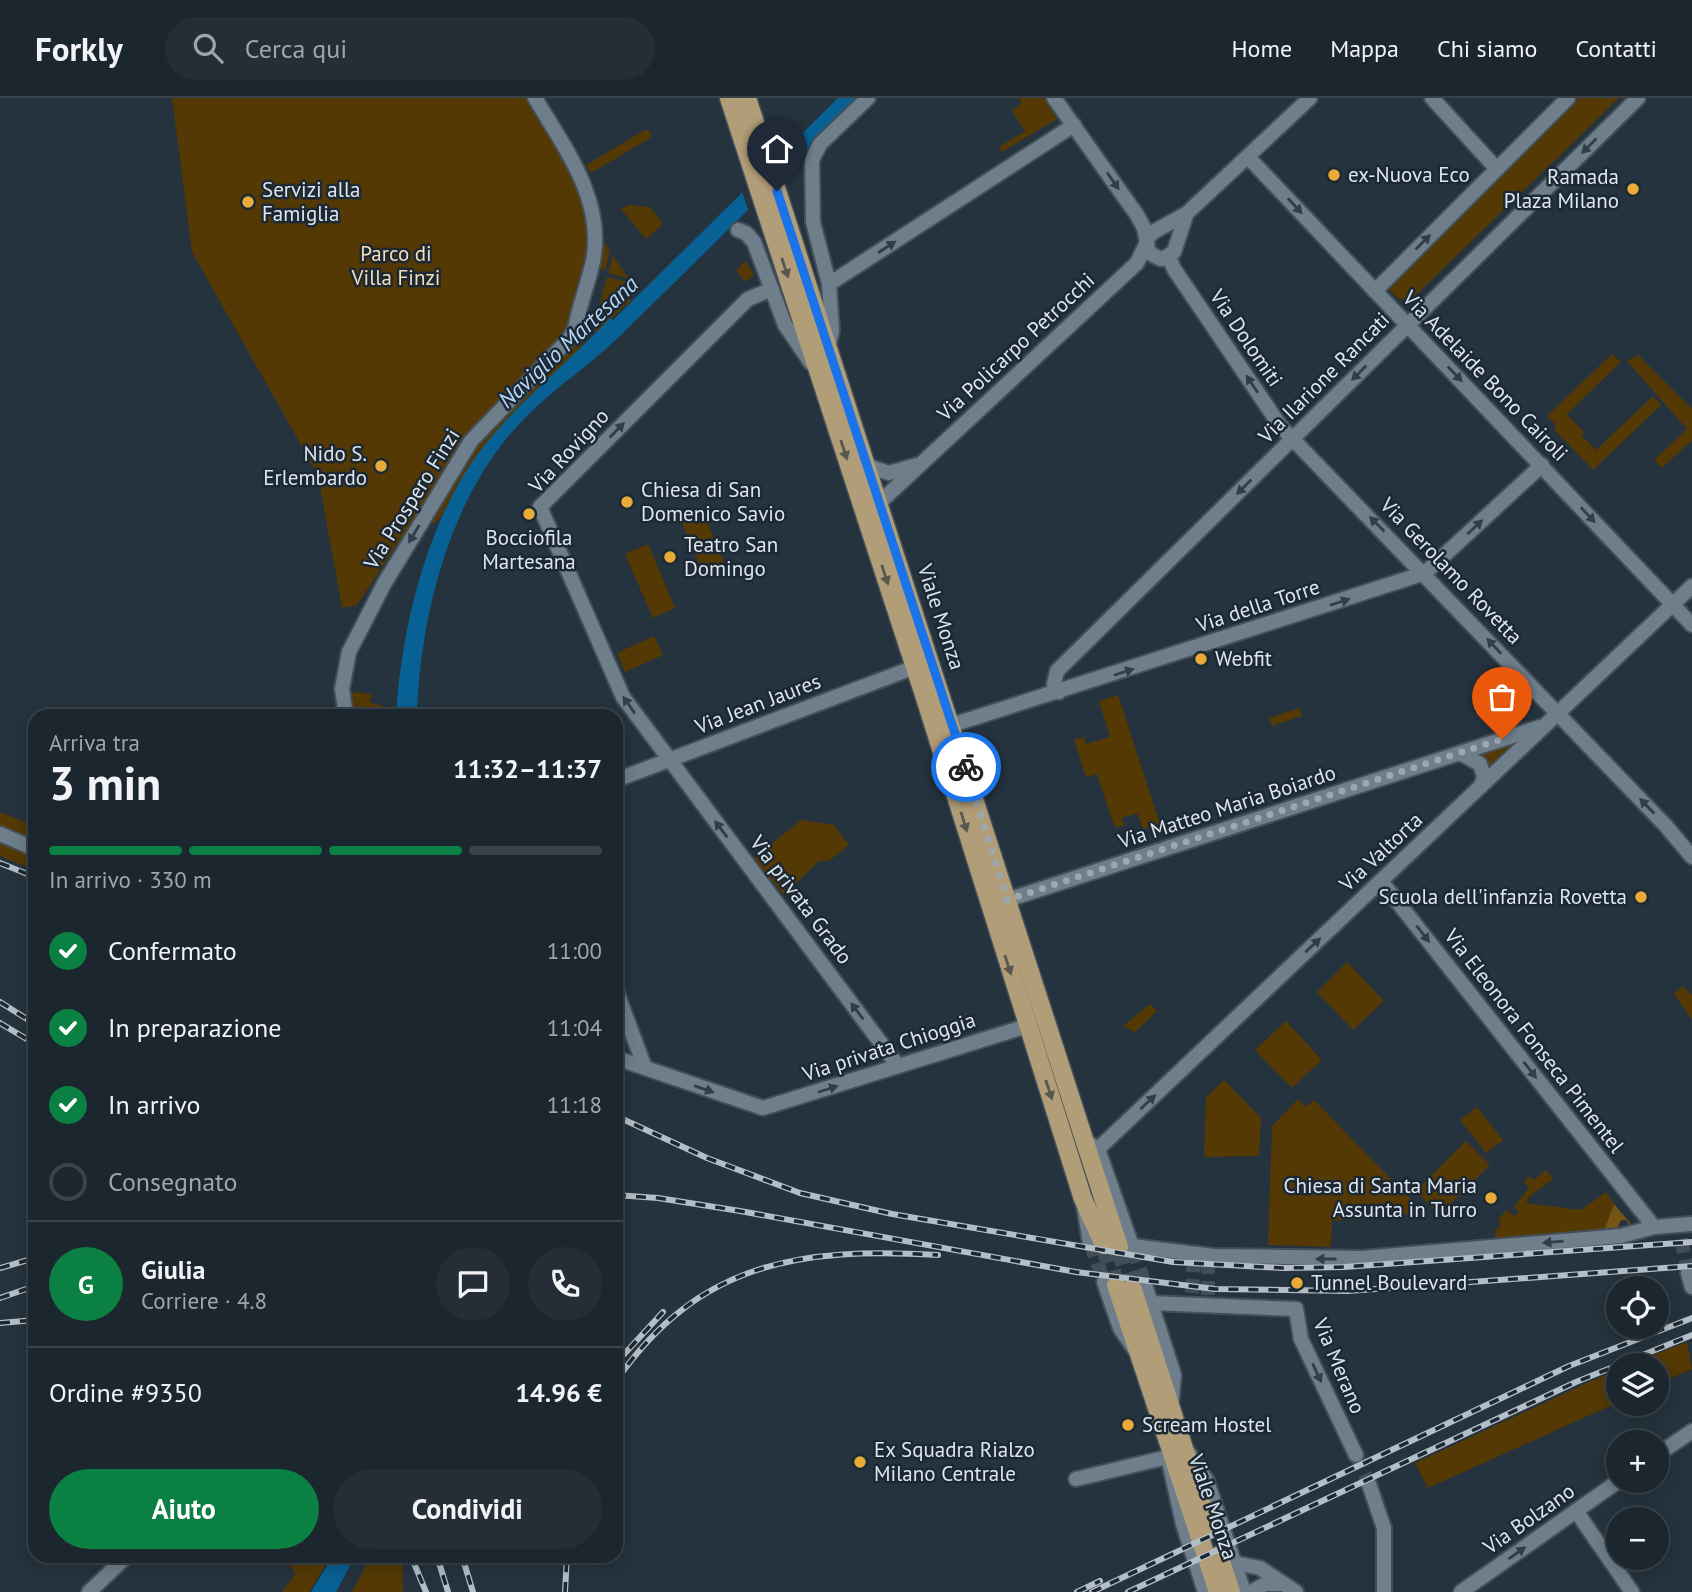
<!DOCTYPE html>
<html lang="it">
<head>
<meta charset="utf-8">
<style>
	:root { --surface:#1c262e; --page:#252e36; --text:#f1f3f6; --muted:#a0a5aa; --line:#3a434a; --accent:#0b8043 }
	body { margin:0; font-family:"PT Sans",sans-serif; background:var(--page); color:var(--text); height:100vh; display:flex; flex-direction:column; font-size:26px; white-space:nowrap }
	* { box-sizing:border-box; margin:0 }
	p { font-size:23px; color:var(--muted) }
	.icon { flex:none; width:38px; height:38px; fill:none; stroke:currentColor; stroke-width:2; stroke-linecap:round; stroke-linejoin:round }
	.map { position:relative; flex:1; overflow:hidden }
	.panel { position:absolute; left:28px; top:611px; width:595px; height:854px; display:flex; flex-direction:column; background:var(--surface); border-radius:21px; box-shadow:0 4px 18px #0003,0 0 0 2px var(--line) }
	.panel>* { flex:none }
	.buttons { position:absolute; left:1606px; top:1178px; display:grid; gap:14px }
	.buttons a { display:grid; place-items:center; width:63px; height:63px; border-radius:50%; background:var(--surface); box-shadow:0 4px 18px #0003,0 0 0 2px var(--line); font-size:35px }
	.pin { position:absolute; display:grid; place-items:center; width:60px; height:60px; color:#fff; margin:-72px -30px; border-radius:50% 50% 50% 0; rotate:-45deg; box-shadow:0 0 7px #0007 }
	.pin .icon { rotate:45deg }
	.courier { position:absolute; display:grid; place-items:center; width:70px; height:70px; margin:-35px; border:5px solid #1a73e8; border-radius:50%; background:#fff; color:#222; box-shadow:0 2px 9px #0007 }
	.overview em { font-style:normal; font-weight:800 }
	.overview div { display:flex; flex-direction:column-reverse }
	.overview { display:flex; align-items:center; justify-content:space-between; height:119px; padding:0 21px }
	h1 { font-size:46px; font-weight:800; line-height:52px }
	.bar { display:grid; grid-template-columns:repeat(4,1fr); gap:10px 7px; align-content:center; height:84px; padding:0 21px }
	.bar i { height:9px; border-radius:5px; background:var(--line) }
	.bar .active { background:var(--accent) }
	.bar p { grid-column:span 4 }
	.line { display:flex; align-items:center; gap:18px; padding:0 21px; border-top:2px solid var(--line) }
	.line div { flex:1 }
	.round { display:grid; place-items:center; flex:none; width:74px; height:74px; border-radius:37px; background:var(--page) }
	ol { padding:0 21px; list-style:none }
	li { display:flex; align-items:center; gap:21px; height:77px }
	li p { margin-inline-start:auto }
	li .icon { padding:7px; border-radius:50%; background:var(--accent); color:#fff; stroke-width:4 }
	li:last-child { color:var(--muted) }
	li i { width:38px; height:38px; border:4px solid var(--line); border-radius:50% }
	.action { display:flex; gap:14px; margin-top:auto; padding:14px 21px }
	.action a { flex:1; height:80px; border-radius:42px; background:var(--accent); color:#fff; font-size:28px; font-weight:800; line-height:80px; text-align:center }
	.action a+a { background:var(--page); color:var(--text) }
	header { display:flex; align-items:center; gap:42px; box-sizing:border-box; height:98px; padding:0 35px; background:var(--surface); border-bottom:2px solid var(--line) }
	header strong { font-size:33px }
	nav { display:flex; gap:38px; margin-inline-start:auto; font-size:24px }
	.search { width:490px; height:63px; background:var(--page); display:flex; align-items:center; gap:18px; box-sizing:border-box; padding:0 24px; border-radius:38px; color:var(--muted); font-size:26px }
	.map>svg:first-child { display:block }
	.green { fill:#543904 }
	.forest { fill:#765413 }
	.water { fill:#086195 }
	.pier { fill:#25333e }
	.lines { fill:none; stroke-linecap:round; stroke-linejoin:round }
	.street-tunnel { stroke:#414e58; stroke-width:14; stroke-dasharray:14 7; stroke-linecap:butt }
	.primary-tunnel { stroke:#414e58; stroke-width:18; stroke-dasharray:18 9; stroke-linecap:butt }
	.street-casing { stroke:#445059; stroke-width:18 }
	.primary-casing { stroke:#445059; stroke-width:21 }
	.street { stroke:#6e7e8b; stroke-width:14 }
	.primary { stroke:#b19d77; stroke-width:18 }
	.rail-casing { stroke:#b4bec6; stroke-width:6 }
	.rail { stroke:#1c2934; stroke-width:3.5; stroke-dasharray:10; stroke-linecap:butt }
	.oneway { fill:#303e4a }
	.oneway2 { fill:#58574f }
	.done { stroke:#9da7b0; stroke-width:7; stroke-dasharray:0 12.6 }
	.route { stroke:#1a73e8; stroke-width:9 }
	.poi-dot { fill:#e8ab37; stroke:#1c2934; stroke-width:2.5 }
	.labels { text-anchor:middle; stroke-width:5; stroke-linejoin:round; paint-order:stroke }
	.poi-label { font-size:21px; fill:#dde6ed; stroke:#1c2934; text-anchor:start }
	.park-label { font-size:21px; fill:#f6deb8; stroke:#1c2934 }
	.street-label { font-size:21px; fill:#dde6ed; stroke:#1c2934 }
	.water-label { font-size:23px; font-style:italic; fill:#b4d9f7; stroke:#1c2934 }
</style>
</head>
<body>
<header>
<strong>Forkly</strong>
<div class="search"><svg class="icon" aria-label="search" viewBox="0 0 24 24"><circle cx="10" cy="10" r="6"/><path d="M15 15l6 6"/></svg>Cerca qui</div>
<nav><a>Home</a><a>Mappa</a><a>Chi siamo</a><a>Contatti</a></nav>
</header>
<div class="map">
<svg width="1692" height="1494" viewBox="0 0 1692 1494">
	<rect width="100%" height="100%" fill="#25333e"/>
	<g class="green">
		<path d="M172,0H527L585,97L590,151L565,237L475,329L357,507L342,510L318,377L192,154Z"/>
		<path d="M1019,0H1044L1057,21L1002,54L999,49L1025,33L1012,13L1022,5Z"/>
		<path d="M1579,0H1619L1413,200C1401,205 1397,200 1388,191Z"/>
		<path d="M645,32L651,34L650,40L591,75L586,67Z"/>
		<path d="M629,107L650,109L663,126L646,141L621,111Z"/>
		<path d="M597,130L610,154L605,172L598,170Z"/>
		<path d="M613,158L628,179L626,180L608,175Z"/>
		<path d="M746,163L754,177L745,184L736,172Z"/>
		<path d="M607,179L627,184L621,191L631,203L596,234L594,232L606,215L599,208Z"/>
		<path d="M585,241C571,267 543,284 522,306C489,339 462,376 441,419L433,426L431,423L476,345L572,250Z"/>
		<path d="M1612,256L1621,264L1567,316L1584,334L1581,337L1596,352L1653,298L1661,307L1593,372L1554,331L1556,327L1547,318Z"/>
		<path d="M1638,257L1692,311V342L1662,370L1654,362L1687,331L1627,263Z"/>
		<path d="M702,412L726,469L704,478L680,420Z"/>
		<path d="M648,446L675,510L653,520L625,456Z"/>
		<path d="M654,538L663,557L625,574L617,555Z"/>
		<path d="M359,594L372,597L370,604L390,610L395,618H350L348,596Z"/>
		<path d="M1118,597L1160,726L1143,731L1137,715L1122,720L1124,727L1115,730L1097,676L1086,679L1074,642L1084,639L1086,646L1110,639L1099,603Z"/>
		<path d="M1300,610L1302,618L1272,628L1269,620Z"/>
		<path d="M1508,646L1512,649L1490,672L1487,663L1479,656Z"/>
		<path d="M0,714L35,728V746L0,732Z"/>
		<path d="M801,722L834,727L849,747L829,763H819L784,797L753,761Z"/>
		<path d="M0,744L35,758V772L0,758Z"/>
		<path d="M1347,864L1384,903L1353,932L1317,894Z"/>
		<path d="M1683,888L1692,897V922L1674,896Z"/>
		<path d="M1150,906L1157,913L1135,934L1123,928Z"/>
		<path d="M1286,923L1322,962L1292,990L1255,952Z"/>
		<path d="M1224,982L1261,1020L1259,1058L1204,1059L1206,999Z"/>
		<path d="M1298,1001L1306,1009L1314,1002L1424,1115L1332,1123L1331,1149L1268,1147L1272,1028Z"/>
		<path d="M1477,1009L1503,1042L1486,1055L1460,1022Z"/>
		<path d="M1466,1043L1490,1067L1439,1117L1416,1093Z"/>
		<path d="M1546,1072L1553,1081L1529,1099L1526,1105L1581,1112L1606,1094L1614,1106L1603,1135L1496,1144L1495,1132L1500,1129L1499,1121L1506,1112L1515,1118L1519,1114L1514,1109L1529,1090L1524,1085L1529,1078L1534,1082Z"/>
		<path d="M1687,1244L1692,1271L1657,1286V1267H1626Z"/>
		<path d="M1619,1270V1304L1428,1390L1415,1365Z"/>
		<path d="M280,1458H331L309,1494H282L296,1475Z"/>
		<path d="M371,1458H402L403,1494H352Z"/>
	</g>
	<path class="forest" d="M1614,1106L1630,1125V1128L1626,1122H1621L1618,1129L1621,1133L1603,1135Z"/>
	<g class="water">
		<path d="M838,0H862C782,78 704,156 624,234C593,265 555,289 524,321C451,395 420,516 417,618H396C401,529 429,414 487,344C524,299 570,263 610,220L613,222Z"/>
		<path d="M333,1458H355L336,1494H311Z"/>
	</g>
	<path class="pier" d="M783,49L791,74L749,115L741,90Z"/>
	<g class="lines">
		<g class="street-tunnel">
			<path d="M1681,1141L1688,1175"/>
			<path d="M1090,1145L1104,1184"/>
			<path d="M1133,1151L1146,1190"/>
			<path d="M1192,1195L1194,1160"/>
			<path d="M1208,1197V1161"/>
			<path d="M1356,1357L1369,1386"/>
		</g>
		<g class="primary-tunnel">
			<path d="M1104,1147L1116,1187"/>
			<path d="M1119,1149L1132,1189"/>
		</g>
		<defs>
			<g id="street">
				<path d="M1054,0L1137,117L1144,130L1149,155L1161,161"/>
				<path d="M1432,0L1496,70"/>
				<path d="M1248,59L1692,527"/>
				<path d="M738,132L746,135L754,144L785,227L811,265"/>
				<path d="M1147,140L1155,133L1186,116L1310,0"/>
				<path d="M1169,159L1174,171L1281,329L1666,728L1692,759"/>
				<path d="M1163,161L1174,154L1186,117"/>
				<path d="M829,186L1074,27"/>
				<path d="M772,191L748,201L540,409L623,599L898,968"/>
				<path d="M1375,193L1568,0"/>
				<path d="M828,250L832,233L829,186L813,124L812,62L820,46L868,0"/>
				<path d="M867,368L889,375L917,367"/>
				<path d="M879,405L1137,165L1146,146"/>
				<path d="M1059,594L1054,586L1057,573L1638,0"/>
				<path d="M346,618L342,591L349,554L384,486L471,343L569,241L575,231C579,208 588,186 593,163C605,102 564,49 535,0"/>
				<path d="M952,627L1425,475L1542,367"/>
				<path d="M1460,655L1480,666L1484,679L1481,688"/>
				<path d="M616,682L915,569"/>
				<path d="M0,736L35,751"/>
				<path d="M1381,783L1654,1129"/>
				<path d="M1007,802L1540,629"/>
				<path d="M616,892L645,970"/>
				<path d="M616,960L763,1010L1027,928"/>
				<path d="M1090,1046L1098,1051L1133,1151"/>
				<path d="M1098,1051L1692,488"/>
				<path d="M1084,1109L1090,1145"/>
				<path d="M1132,1148L1214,1158L1362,1160L1621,1138L1654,1129L1692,1126"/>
				<path d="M1688,1175L1692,1189"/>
				<path d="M1104,1184L1120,1230L1135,1252"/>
				<path d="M1146,1190L1174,1277L1171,1309"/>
				<path d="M1151,1205L1296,1211L1301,1241L1356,1357"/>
				<path d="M1188,1354L1207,1383L1244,1494"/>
				<path d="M1657,1357L1692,1333"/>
				<path d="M1170,1368L1183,1426L1205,1494"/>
				<path d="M1076,1381L1168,1359"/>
				<path d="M1369,1386L1384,1430V1494"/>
				<path d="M1576,1413L1632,1494"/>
				<path d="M1235,1465L1260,1470L1296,1494"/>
				<path d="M89,1494L127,1458"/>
				<path d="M1251,1494L1265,1486H1284"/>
				<path d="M1461,1494L1620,1382"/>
			</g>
			<g id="primary">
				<path d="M729,0L925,600L1083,1101L1104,1147"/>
				<path d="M747,0L1119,1149"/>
				<path d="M1116,1187L1218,1494"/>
				<path d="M1132,1189L1210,1431"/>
				<path d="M1219,1457L1231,1494"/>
			</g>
		</defs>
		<use href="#street" class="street-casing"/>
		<use href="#primary" class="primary-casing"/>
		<use href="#street" class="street"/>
		<use href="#primary" class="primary"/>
		<defs>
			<g id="rail">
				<path d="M0,765L35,779"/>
				<path d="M0,904L35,926"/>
				<path d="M0,925L35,946"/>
				<path d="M616,1018L707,1060L800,1095L892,1116L1173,1164L1283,1170L1344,1169L1692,1144"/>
				<path d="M616,1097L658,1100L740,1113L1076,1174L1215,1191L1348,1193L1692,1168"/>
				<path d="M0,1170L35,1160"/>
				<path d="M0,1200L35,1188"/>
				<path d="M0,1225L35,1222"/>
				<path d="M616,1265L663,1214"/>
				<path d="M616,1283C699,1163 802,1149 938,1157"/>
				<path d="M411,1458L426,1494"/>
				<path d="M437,1458L448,1494"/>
				<path d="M462,1458L473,1494"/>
				<path d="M565,1494L567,1458"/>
				<path d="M1077,1494L1100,1483"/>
				<path d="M1092,1494L1569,1268L1692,1220"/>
				<path d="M1128,1494L1576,1284L1692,1237"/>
			</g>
		</defs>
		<use href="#rail" class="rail-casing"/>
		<use href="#rail" class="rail"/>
	</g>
	<defs><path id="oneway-solid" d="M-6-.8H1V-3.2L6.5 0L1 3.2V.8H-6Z" transform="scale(1.75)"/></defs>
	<g class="oneway">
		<use href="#oneway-solid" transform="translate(1589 48) rotate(135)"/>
		<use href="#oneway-solid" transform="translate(1113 83) rotate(55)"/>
		<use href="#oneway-solid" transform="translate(1295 108) rotate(47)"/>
		<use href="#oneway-solid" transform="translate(1423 144) rotate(-45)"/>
		<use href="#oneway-solid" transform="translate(887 149) rotate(-33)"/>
		<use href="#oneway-solid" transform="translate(1359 275) rotate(135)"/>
		<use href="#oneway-solid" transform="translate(1455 276) rotate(46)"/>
		<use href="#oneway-solid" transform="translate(1252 286) rotate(-124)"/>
		<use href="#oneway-solid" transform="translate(617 332) rotate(-45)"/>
		<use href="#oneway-solid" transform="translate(1244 389) rotate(135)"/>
		<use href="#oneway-solid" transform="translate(1588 417) rotate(47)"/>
		<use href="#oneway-solid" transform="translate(1377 426) rotate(-135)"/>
		<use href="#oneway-solid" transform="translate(1475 429) rotate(-43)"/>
		<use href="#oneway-solid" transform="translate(414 436) rotate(121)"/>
		<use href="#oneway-solid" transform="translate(1340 504) rotate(-18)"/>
		<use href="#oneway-solid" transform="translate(1494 548) rotate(-133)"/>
		<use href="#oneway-solid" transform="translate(1124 574) rotate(-18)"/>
		<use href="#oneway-solid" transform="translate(629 607) rotate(-125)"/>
		<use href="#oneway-solid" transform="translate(1647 708) rotate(-134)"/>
		<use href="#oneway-solid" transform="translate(721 731) rotate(-127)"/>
		<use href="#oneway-solid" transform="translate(1423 836) rotate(52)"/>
		<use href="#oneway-solid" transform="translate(1313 847) rotate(-43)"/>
		<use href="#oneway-solid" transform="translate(857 913) rotate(-127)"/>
		<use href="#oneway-solid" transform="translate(1530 972) rotate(52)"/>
		<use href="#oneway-solid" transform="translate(704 991) rotate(19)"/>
		<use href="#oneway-solid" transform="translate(828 991) rotate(-18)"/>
		<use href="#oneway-solid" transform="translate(1148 1004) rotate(-43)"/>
		<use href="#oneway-solid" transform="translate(1553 1144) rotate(175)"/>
		<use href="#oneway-solid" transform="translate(1326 1161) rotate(180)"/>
		<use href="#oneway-solid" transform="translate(1317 1275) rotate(65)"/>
		<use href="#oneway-solid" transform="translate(1517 1455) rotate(-35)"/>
	</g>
	<g class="oneway2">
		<use href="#oneway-solid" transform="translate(785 170) rotate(72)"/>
		<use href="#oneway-solid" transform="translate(844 352) rotate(72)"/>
		<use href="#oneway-solid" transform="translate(885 477) rotate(72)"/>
		<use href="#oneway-solid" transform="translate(964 724) rotate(73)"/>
		<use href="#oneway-solid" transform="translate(1008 867) rotate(72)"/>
		<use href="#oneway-solid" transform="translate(1049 992) rotate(72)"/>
	</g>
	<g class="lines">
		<path class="done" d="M966,669L1007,802L1502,641"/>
		<path class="route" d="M777,93L966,669"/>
	</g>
	<g class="poi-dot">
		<circle cx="1334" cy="77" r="7"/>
		<circle cx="1633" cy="91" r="7"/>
		<circle cx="248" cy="104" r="7"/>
		<circle cx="381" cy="368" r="7"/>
		<circle cx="627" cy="404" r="7"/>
		<circle cx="529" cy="416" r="7"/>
		<circle cx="670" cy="459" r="7"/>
		<circle cx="1201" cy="561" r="7"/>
		<circle cx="1641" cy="799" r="7"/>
		<circle cx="1491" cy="1100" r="7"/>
		<circle cx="1297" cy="1185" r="7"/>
		<circle cx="1128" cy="1327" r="7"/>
		<circle cx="860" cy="1364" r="7"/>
	</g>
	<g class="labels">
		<g class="poi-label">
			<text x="1348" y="84">ex-Nuova Eco</text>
			<text x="1619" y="86" text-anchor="end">Ramada<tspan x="1619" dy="24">Plaza Milano</tspan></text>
			<text x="262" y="99">Servizi alla<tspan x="262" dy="24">Famiglia</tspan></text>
			<text x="367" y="363" text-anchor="end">Nido S.<tspan x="367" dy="24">Erlembardo</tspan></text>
			<text x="641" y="399">Chiesa di San<tspan x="641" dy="24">Domenico Savio</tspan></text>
			<text x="529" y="447" text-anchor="middle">Bocciofila<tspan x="529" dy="24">Martesana</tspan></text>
			<text x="684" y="454">Teatro San<tspan x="684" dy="24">Domingo</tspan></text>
			<text x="1215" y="568">Webfit</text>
			<text x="1627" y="806" text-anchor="end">Scuola dell'infanzia Rovetta</text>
			<text x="1477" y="1095" text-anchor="end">Chiesa di Santa Maria<tspan x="1477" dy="24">Assunta in Turro</tspan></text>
			<text x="1311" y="1192">Tunnel Boulevard</text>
			<text x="1142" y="1334">Scream Hostel</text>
			<text x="874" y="1359">Ex Squadra Rialzo<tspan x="874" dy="24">Milano Centrale</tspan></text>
		</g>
		<g class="park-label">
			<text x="396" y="163">Parco di<tspan x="396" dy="24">Villa Finzi</tspan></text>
		</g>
		<g class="street-label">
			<text transform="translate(1246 240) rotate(56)" y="7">Via Dolomiti</text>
			<text transform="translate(1016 249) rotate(-43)" y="7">Via Policarpo Petrocchi</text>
			<text transform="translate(1485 278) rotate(46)" y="7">Via Adelaide Bono Cairoli</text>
			<text transform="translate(1324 280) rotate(-45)" y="7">Via Ilarione Rancati</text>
			<text transform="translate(569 353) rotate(-47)" y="7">Via Rovigno</text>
			<text transform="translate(412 401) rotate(-58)" y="7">Via Prospero Finzi</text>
			<text transform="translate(1451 473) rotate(46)" y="7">Via Gerolamo Rovetta</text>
			<text transform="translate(1258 508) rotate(-18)" y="7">Via della Torre</text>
			<text transform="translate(941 519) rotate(72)" y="7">Viale Monza</text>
			<text transform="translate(758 606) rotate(-21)" y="7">Via Jean Jaures</text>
			<text transform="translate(1227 709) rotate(-18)" y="7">Via Matteo Maria Boiardo</text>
			<text transform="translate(1381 754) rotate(-43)" y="7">Via Valtorta</text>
			<text transform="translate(801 802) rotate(53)" y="7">Via privata Grado</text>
			<text transform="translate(1534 943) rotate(52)" y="7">Via Eleonora Fonseca Pimentel</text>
			<text transform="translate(889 949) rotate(-18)" y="7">Via privata Chioggia</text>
			<text transform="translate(1339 1268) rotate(67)" y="7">Via Merano</text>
			<text transform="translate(1213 1409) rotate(71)" y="7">Viale Monza</text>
			<text transform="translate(1529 1421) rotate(-35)" y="7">Via Bolzano</text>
		</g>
		<g class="water-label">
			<text transform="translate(568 244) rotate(-43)" y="8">Naviglio Martesana</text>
		</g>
	</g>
</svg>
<div class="buttons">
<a><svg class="icon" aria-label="locate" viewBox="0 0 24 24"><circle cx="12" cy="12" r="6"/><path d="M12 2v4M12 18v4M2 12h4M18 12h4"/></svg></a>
<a><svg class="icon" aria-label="layers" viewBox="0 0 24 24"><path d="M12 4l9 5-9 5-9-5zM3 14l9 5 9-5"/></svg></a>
<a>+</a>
<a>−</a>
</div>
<div class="pin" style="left:1502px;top:641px;background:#ea580c"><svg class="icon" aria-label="bag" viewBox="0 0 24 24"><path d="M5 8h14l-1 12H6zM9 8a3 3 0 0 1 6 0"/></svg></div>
<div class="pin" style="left:777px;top:93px;background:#1f2937"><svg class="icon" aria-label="home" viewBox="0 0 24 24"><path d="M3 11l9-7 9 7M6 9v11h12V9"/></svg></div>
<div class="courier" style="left:966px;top:669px"><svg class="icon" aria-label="bike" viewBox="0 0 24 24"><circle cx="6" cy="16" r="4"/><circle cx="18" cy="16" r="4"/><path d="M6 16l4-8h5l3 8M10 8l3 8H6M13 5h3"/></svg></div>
<section class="panel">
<div class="overview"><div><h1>3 min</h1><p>Arriva tra</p></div><em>11:32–11:37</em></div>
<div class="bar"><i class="active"></i><i class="active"></i><i class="active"></i><i></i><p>In arrivo · 330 m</p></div>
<ol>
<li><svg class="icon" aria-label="check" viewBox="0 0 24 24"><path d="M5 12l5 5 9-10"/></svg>Confermato<p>11:00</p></li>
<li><svg class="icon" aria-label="check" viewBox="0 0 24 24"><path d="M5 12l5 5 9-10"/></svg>In preparazione<p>11:04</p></li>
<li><svg class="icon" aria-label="check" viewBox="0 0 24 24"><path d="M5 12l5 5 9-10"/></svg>In arrivo<p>11:18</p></li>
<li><i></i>Consegnato</li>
</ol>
<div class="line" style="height:126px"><b class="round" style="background:var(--accent);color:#fff">G</b><div><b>Giulia</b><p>Corriere · 4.8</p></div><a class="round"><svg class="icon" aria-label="chat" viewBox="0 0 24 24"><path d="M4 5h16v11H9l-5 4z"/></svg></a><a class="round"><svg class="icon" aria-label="phone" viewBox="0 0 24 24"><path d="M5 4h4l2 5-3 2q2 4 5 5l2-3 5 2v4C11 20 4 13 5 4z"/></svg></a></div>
<div class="line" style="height:91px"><div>Ordine #9350</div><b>14.96 €</b></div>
<div class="action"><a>Aiuto</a><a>Condividi</a></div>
</section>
</div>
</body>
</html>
